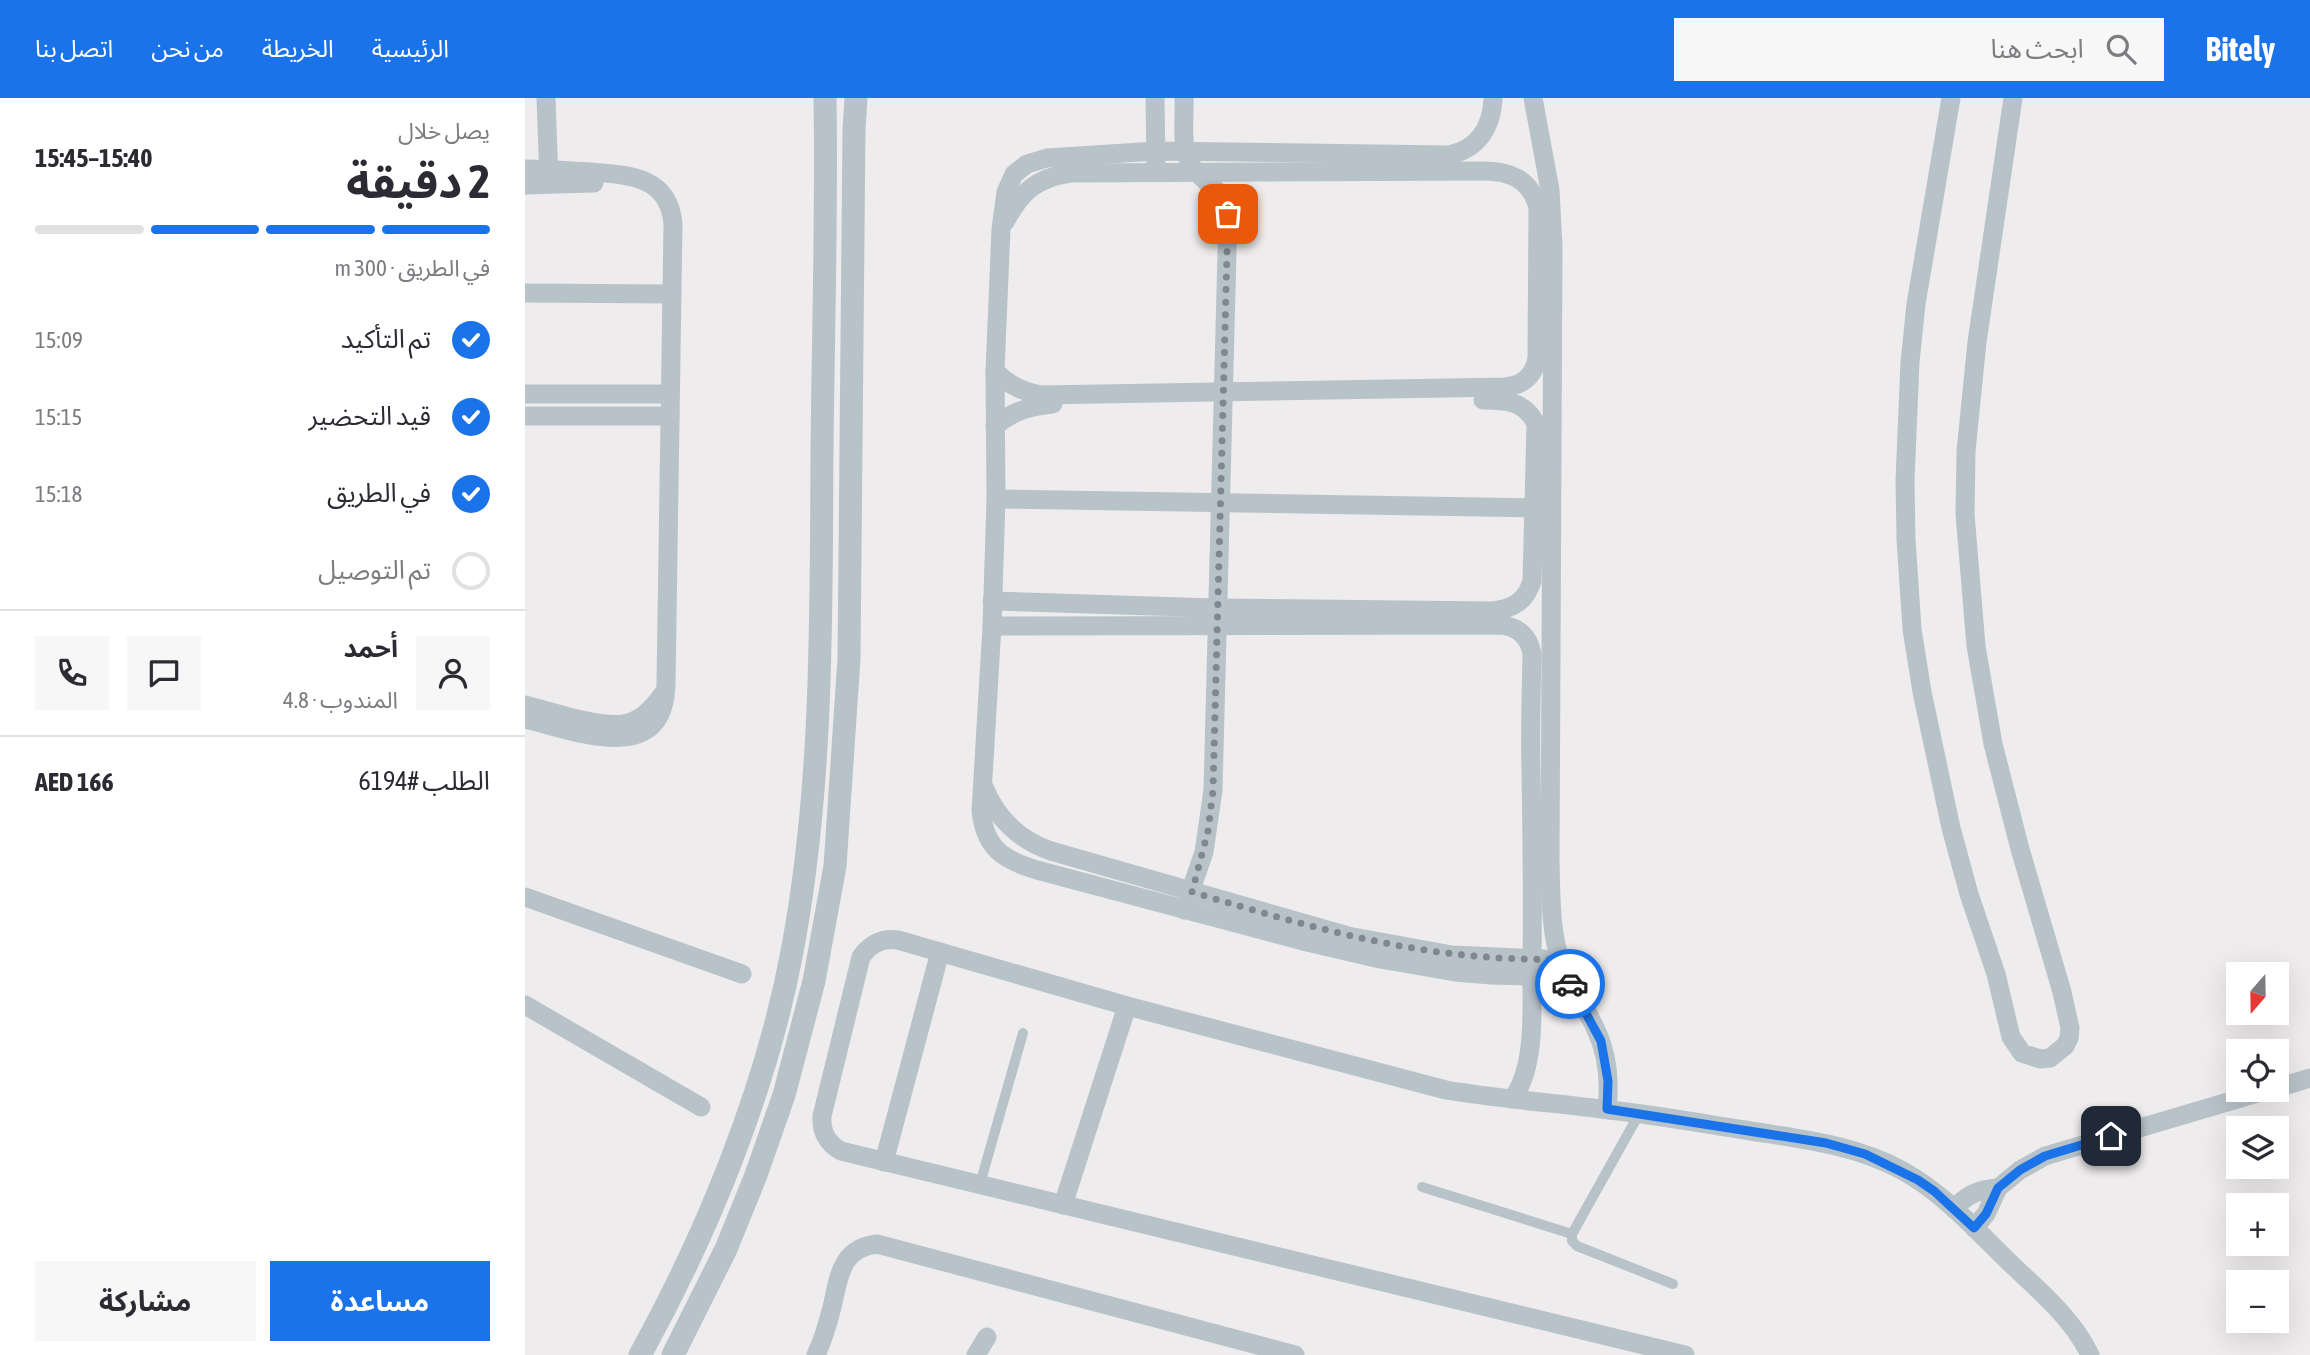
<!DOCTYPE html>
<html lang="ar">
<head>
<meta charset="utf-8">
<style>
	:root { --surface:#fff; --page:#f7f7f7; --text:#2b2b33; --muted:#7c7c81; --line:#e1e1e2; --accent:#1a73e8 }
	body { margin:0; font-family:"Asap Condensed","Noto Sans Arabic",sans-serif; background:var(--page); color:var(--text); direction:rtl; height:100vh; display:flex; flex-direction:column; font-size:26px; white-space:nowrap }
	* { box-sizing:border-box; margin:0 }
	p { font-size:23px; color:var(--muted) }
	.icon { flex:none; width:38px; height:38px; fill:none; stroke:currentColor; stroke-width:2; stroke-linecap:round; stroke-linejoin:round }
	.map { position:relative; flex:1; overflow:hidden; direction:ltr }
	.panel { display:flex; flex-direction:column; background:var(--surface); width:525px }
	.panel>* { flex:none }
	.needle { width:46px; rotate:200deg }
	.controls { position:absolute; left:1701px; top:864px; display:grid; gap:14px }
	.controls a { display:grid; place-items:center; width:63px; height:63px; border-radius:0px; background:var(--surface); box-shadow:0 7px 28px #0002; font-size:35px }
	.pin { position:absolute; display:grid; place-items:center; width:60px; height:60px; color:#fff; margin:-30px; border-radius:14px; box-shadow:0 4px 10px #0006 }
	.courier { position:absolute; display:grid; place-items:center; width:70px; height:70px; margin:-35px; border:5px solid #1a73e8; border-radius:50%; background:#fff; color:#222; box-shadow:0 2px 9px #0007 }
	.headline em { font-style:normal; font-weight:700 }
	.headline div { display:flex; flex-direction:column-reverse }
	.headline { display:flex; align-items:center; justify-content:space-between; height:119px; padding:0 35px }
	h1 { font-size:46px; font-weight:700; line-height:52px }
	.bar { display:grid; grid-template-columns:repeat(4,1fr); gap:10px 7px; align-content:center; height:84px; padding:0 35px }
	.bar i { height:9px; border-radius:5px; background:var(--line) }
	.bar .on { background:var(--accent) }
	.bar p { grid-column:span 4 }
	.line { display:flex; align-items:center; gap:18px; padding:0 35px; border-top:2px solid var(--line) }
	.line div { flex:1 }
	.round { display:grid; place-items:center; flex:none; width:74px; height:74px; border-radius:0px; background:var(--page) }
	ol { padding:0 35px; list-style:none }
	li { display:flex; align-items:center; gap:21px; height:77px }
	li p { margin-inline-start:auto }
	li .icon { padding:7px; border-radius:50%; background:var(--accent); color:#fff; stroke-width:4 }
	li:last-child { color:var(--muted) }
	li i { width:38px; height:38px; border:4px solid var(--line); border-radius:50% }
	.action { display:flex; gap:14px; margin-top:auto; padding:14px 35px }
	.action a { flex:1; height:80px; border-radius:0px; background:var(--accent); color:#fff; font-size:28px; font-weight:700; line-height:80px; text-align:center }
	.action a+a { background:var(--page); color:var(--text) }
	header { display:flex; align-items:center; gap:42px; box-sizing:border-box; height:98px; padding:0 35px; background:var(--accent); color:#fff }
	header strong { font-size:33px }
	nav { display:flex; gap:38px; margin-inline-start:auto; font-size:24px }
	.search { width:490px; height:63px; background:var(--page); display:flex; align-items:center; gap:18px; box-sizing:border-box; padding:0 24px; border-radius:0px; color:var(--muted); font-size:26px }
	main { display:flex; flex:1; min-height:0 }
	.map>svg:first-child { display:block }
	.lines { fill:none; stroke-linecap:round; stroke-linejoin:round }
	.service { stroke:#b8c3c9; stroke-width:10 }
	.minor { stroke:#b8c3c9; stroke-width:19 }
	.tertiary { stroke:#b8c3c9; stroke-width:23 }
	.done { stroke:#80888d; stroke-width:7; stroke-dasharray:0 12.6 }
	.route { stroke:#1a73e8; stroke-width:9 }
</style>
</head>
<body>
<header>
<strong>Bitely</strong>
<div class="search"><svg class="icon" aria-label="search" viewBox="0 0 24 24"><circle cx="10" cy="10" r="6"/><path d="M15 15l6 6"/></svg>ابحث هنا</div>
<nav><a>الرئيسية</a><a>الخريطة</a><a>من نحن</a><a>اتصل بنا</a></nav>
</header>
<main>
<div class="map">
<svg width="1785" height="1257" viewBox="0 0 1785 1257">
	<rect width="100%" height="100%" fill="#efeced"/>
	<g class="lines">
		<g class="service">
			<path d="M1114,1016L1047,1136V1143L1052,1148L1148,1186"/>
			<path d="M455,1086L498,935"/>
			<path d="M897,1089L1047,1136"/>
		</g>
		<g class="minor">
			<path d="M21,0L24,82"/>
			<path d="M630,0L631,65"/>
			<path d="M659,0C660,21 655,49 666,67C679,88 699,88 703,116L688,692L679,754L659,812"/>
			<path d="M968,0C967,29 953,51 924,57L631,53L522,60L502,66L489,76L481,94L476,131L470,273L471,401L467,528L456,713C460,750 478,762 512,772L782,844L855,861L930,874L966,877L1041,879"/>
			<path d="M1008,0L1025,92L1028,149L1025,763C1026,796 1025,833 1036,865C1044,889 1061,908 1071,932C1083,957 1085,984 1082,1011"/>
			<path d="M1426,0L1391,206L1385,264L1380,382L1381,441L1387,531L1397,594L1426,730L1444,796L1471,876L1486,939L1497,955L1515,961L1525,960L1540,948L1544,940L1545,930L1537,894L1495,751L1468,646L1451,548L1440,416L1441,353L1452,244L1488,0"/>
			<path d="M0,71C22,71 44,73 66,74C104,77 144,78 148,126L141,586C139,670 51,633 0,621"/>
			<path d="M0,87L69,85"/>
			<path d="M0,195L147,196"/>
			<path d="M470,273C483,287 497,294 516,297L980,289C998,287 1009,278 1012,260L1013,109C1005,81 985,73 958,73L545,75C511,80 496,94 480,124"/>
			<path d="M0,296H145"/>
			<path d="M0,318H145"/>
			<path d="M470,328C488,313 505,308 528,306"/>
			<path d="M471,401L1010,410"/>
			<path d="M467,503L691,510L967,513C988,511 1001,503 1007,483L1011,326C1000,303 981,302 958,302"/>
			<path d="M467,528L974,527C993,528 1004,538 1007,556C1006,596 1005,635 1006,674C1007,736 1008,798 1007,861C1006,902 1013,968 987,1001"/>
			<path d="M0,607C25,613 74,630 98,626C116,624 128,610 137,597"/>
			<path d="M459,689C472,721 494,742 526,753L823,838L927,857L1019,861"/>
			<path d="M0,799L217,876"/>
			<path d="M0,907L176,1009"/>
			<path d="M1752,990L1785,980"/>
			<path d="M359,1064L415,854"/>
			<path d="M538,1107L602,908"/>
			<path d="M1429,1111C1441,1097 1454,1091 1473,1090"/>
			<path d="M1449,1130L1461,1116L1473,1090L1495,1072L1520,1058L1743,992"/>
			<path d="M291,1257C298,1242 303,1225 307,1209C314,1180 315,1150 352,1146L770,1257"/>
			<path d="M451,1257L462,1239"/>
			<path d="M1160,1257L316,1053C302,1045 296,1034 297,1018L336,859C346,845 357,840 373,842L602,908L921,992C975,1001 1030,1005 1084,1012C1130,1017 1175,1025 1220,1032C1274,1041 1329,1046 1378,1073C1418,1095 1449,1130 1482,1162C1512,1191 1547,1219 1565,1257"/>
		</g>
		<g class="tertiary">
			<path d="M115,1257C182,1136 240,994 266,859C298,694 296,524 297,356C298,237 302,118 300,0"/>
			<path d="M148,1257L201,1151L231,1077L259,997L289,883L310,768L324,561L329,31L331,0"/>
		</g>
	</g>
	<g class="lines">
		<path class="done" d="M703,116L688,692L683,733L667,794C791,831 903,864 1034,861L1045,886"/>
		<path class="route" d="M1045,886L1076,943L1083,983L1082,1011L1301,1045L1340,1056L1393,1082L1409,1093L1449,1130L1461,1116L1473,1090L1495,1072L1520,1058L1586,1038"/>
	</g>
</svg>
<div class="controls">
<a><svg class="needle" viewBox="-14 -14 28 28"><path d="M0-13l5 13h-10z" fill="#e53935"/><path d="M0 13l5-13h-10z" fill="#7c7c81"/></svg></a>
<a><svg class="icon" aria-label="locate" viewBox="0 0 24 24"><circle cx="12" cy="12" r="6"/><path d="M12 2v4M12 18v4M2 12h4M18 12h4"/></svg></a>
<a><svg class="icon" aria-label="layers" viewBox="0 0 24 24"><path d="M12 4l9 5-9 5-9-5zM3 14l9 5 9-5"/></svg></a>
<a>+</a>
<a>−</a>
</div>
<div class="pin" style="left:703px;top:116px;background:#ea580c"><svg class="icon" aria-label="bag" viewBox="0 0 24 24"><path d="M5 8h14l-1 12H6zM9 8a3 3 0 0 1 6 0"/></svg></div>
<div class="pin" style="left:1586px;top:1038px;background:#1f2937"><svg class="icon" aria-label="home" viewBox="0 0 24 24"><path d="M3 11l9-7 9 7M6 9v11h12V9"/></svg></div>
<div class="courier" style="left:1045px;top:886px"><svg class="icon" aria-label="car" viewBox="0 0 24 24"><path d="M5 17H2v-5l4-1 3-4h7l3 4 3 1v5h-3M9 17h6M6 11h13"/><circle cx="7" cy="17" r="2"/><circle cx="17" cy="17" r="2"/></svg></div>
</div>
<section class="panel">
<div class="headline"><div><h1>2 دقيقة</h1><p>يصل خلال</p></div><em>15:40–15:45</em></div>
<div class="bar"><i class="on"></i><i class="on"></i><i class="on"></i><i></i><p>في الطريق · 300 m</p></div>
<ol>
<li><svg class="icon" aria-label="check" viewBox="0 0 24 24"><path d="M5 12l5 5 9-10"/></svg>تم التأكيد<p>15:09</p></li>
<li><svg class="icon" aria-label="check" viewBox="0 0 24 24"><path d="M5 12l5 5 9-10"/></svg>قيد التحضير<p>15:15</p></li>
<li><svg class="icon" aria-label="check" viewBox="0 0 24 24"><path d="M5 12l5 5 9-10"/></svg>في الطريق<p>15:18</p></li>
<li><i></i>تم التوصيل</li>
</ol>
<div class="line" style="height:126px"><a class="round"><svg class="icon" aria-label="person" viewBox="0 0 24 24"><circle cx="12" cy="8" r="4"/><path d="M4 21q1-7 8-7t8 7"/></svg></a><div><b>أحمد</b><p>المندوب · 4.8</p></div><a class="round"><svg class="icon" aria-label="chat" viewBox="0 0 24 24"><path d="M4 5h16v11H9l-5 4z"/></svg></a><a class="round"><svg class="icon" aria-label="phone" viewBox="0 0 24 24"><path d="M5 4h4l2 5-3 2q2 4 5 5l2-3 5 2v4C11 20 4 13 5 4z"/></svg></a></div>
<div class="line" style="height:91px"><div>الطلب #6194</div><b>AED 166</b></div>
<div class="action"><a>مساعدة</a><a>مشاركة</a></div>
</section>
</main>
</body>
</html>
